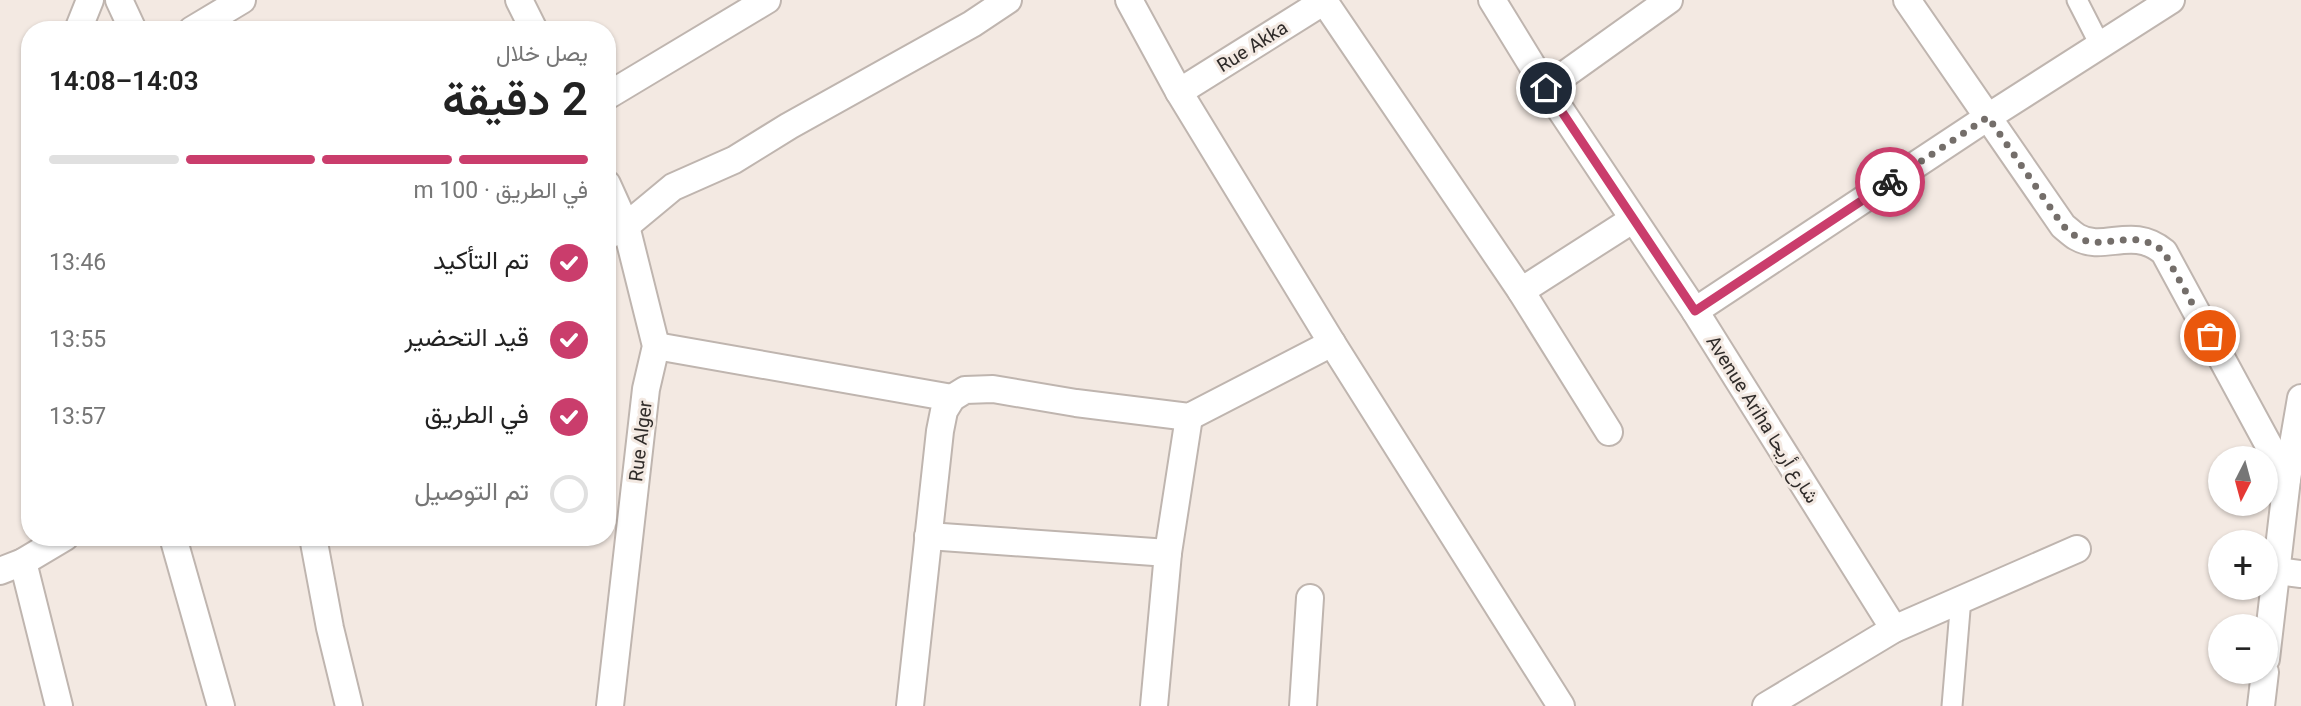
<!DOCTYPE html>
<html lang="ar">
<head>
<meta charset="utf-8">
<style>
	:root { --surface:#fff; --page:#f6f6f6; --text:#222; --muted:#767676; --line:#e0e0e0; --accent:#ca3d6c }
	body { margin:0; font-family:Roboto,Vazirmatn,sans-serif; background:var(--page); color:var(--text); direction:rtl; height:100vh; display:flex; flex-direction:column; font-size:26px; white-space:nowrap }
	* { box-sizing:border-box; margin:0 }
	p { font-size:23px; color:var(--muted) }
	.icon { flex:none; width:38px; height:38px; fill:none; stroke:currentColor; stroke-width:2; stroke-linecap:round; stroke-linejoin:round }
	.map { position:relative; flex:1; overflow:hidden; direction:ltr }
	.panel { position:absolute; left:21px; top:21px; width:595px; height:525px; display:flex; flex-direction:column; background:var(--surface); border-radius:28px; box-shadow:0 2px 5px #0004; direction:rtl }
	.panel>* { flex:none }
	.needle { width:46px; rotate:186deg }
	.buttons { position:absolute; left:2208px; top:446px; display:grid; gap:14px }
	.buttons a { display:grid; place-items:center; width:70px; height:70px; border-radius:50%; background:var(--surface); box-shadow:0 2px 5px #0004; font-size:35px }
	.pin { position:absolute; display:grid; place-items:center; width:60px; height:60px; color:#fff; margin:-30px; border:4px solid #fff; border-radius:50%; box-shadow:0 2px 7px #0007 }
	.courier { position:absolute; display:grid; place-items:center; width:70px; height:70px; margin:-35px; border:5px solid #ca3d6c; border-radius:50%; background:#fff; color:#222; box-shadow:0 2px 9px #0007 }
	.headline em { font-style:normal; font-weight:600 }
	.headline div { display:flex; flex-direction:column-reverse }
	.headline { display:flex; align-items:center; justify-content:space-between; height:119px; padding:0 28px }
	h1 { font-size:46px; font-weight:600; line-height:52px }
	.bar { display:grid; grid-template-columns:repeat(4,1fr); gap:10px 7px; align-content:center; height:84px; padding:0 28px }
	.bar i { height:9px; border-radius:5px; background:var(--line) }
	.bar .selected { background:var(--accent) }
	.bar p { grid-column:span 4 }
	ol { padding:0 28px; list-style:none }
	li { display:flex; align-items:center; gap:21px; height:77px }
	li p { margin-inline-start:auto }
	li .icon { padding:7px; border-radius:50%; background:var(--accent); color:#fff; stroke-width:4 }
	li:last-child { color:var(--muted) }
	li i { width:38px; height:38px; border:4px solid var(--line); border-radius:50% }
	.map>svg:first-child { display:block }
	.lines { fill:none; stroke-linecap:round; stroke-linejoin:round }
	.pedestrian-casing { stroke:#bfb5af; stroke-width:23 }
	.minor-casing { stroke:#bfb5af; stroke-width:30 }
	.pedestrian { stroke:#fff; stroke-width:19 }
	.minor { stroke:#fff; stroke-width:26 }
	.done { stroke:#746e6a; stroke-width:7; stroke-dasharray:0 12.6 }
	.route { stroke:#ca3d6c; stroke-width:9 }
	.labels { text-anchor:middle; stroke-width:6; stroke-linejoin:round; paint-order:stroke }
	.street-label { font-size:19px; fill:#302c2a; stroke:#f3e9e2 }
</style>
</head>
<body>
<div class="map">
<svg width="2301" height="706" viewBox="0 0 2301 706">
	<rect width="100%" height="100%" fill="#f3e9e2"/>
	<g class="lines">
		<defs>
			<g id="pedestrian">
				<path d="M2077,0L2100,45"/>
				<path d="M1952,706L1961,598"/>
			</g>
			<g id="minor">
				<path d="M119,0L133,30"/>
				<path d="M519,0L534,30"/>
				<path d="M1129,0L1179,92L1332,343L1561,706"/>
				<path d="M1492,0L1546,88L1695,311L1894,629"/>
				<path d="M1907,0L2063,226C2068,230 2072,234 2077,237C2104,253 2132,225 2164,252L2287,479"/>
				<path d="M1324,1L1521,291L1609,432"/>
				<path d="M78,30L90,0"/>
				<path d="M192,30L242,0"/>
				<path d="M1546,88L1669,0"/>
				<path d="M1179,92L1326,0"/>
				<path d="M607,96L767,0"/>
				<path d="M607,184L626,226L656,346L646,389L610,706"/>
				<path d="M607,236L626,226L673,187L734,160L789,126L972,24L1008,0"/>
				<path d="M1521,291L1632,220"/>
				<path d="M1695,311L1988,117L2171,0"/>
				<path d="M656,346L952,398"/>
				<path d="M928,536L1168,553"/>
				<path d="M173,537L221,706"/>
				<path d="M313,537L330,628L349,706"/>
				<path d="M23,562L59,706"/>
				<path d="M0,571L23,562L65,537"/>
				<path d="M2277,571L2301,574"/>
				<path d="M2266,659L2287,479L2301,398"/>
				<path d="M910,706L940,431L944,411L952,398L965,390L993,389L1076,403L1189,417L1332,343"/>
				<path d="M1154,706L1168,553L1189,417"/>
				<path d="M1303,706L1310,598"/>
				<path d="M1766,706L1894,629L2077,549"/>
				<path d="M2261,706L2265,672"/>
			</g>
		</defs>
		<use href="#pedestrian" class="pedestrian-casing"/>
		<use href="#minor" class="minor-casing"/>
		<use href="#pedestrian" class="pedestrian"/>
		<use href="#minor" class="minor"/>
	</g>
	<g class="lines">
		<path class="done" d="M1890,182L1988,117L2063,226C2068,230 2072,234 2077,237C2104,253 2132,225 2164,252L2210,336"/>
		<path class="route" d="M1546,88L1695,311L1890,182"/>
	</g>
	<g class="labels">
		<g class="street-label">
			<text transform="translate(1252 46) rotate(-32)" y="7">Rue Akka</text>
			<text transform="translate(1763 419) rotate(58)" y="7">Avenue Ariha شارع أريحا</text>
			<text transform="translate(640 441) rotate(-83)" y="7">Rue Alger</text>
		</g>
	</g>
</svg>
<div class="buttons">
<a><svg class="needle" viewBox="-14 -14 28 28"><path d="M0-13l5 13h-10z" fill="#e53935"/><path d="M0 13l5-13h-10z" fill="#767676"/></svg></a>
<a>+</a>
<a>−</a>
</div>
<div class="pin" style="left:2210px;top:336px;background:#ea580c"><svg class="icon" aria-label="bag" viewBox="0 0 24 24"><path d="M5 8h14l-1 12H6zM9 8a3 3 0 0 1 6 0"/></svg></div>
<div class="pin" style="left:1546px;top:88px;background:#1f2937"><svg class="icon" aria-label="home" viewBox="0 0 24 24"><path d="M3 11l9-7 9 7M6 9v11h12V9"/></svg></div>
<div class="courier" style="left:1890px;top:182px"><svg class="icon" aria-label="bike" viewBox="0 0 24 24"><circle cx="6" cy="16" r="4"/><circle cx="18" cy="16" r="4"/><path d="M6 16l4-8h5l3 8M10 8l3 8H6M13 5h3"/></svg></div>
<section class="panel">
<div class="headline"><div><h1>2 دقيقة</h1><p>يصل خلال</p></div><em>14:03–14:08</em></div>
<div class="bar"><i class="selected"></i><i class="selected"></i><i class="selected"></i><i></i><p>في الطريق · 100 m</p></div>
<ol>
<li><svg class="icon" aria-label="check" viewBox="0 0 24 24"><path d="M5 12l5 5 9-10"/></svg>تم التأكيد<p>13:46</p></li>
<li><svg class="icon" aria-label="check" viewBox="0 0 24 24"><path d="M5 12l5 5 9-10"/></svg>قيد التحضير<p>13:55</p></li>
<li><svg class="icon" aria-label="check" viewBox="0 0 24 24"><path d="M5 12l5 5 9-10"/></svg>في الطريق<p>13:57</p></li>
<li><i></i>تم التوصيل</li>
</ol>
</section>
</div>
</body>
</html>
